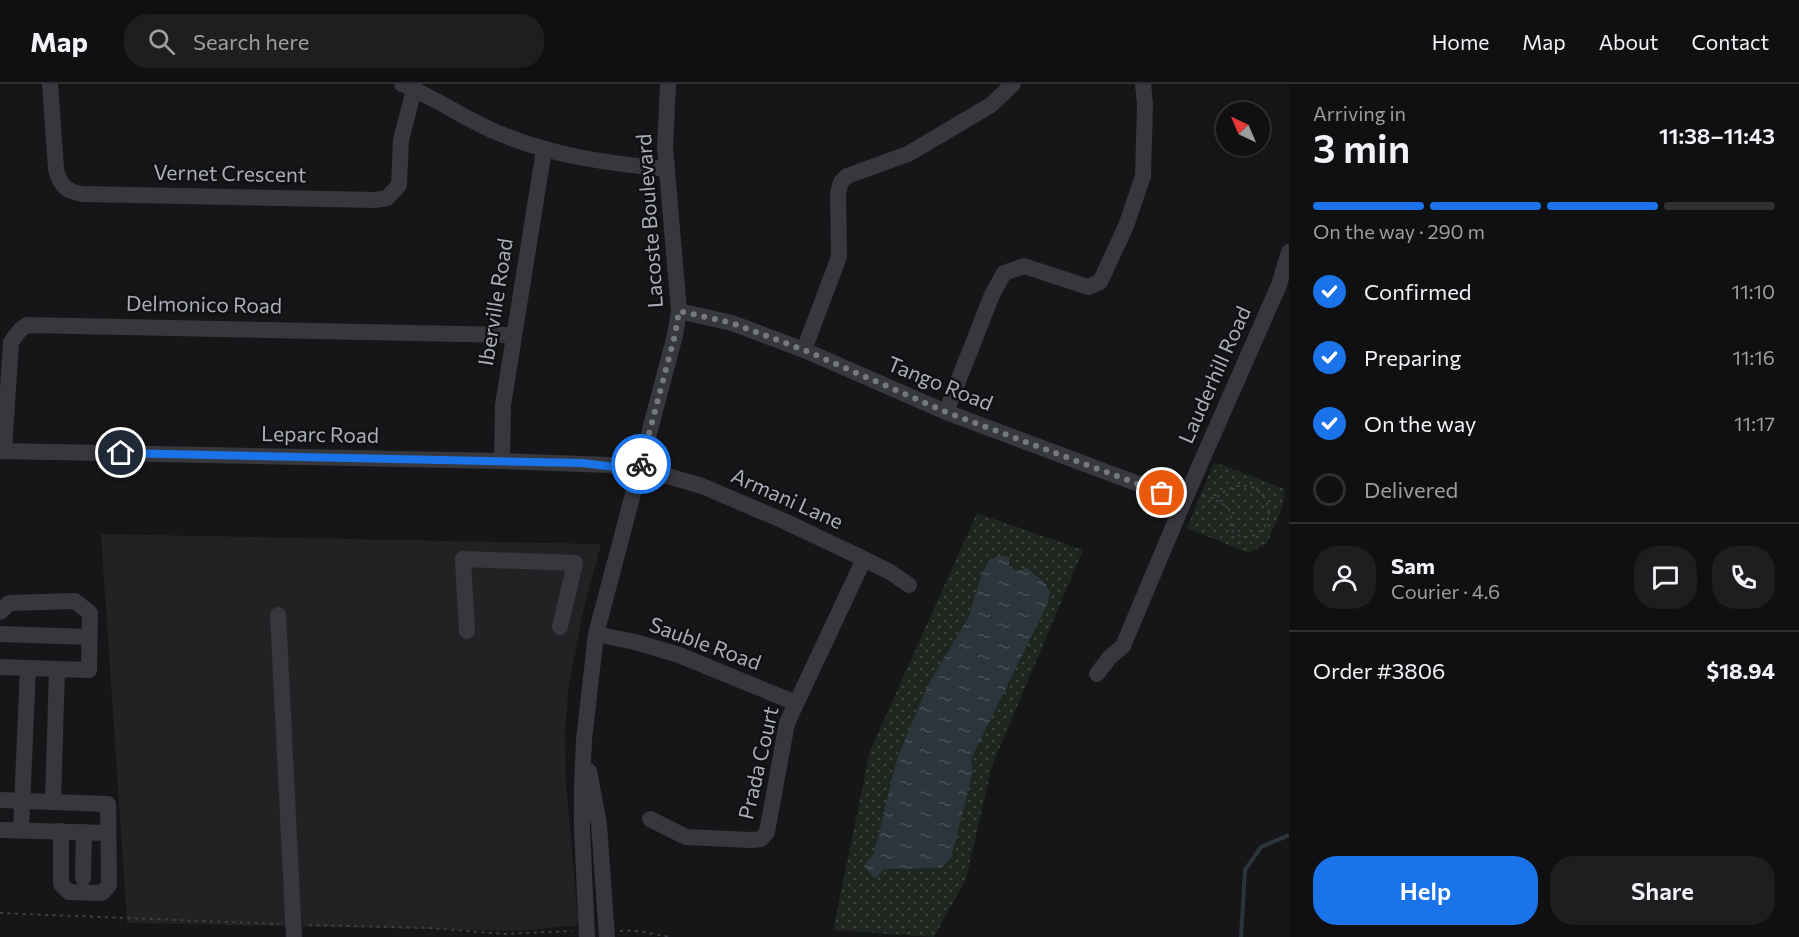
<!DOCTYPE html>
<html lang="en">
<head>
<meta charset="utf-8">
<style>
	:root { --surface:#101012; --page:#1e1e20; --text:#f1f3f6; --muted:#9c9d9f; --line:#303032; --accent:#1a73e8 }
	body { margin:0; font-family:Commissioner,sans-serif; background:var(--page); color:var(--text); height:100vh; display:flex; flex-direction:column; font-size:22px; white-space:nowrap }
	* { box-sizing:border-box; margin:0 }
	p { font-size:20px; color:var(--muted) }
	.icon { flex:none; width:33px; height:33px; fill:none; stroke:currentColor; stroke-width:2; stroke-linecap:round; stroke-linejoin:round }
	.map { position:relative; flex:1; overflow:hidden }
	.side { display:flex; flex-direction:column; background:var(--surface); width:510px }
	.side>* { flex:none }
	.needle { width:39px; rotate:316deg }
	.fabs { position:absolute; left:1216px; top:18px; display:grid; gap:12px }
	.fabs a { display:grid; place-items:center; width:54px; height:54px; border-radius:50%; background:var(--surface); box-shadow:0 3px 9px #0003,0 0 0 2px var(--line); font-size:30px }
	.pin { position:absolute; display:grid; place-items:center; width:51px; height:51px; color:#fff; margin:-26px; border:3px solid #fff; border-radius:50%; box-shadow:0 2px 6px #0007 }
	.courier { position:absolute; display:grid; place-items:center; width:60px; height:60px; margin:-30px; border:4px solid #1a73e8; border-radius:50%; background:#fff; color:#222; box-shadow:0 2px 8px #0007 }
	.overview em { font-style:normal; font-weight:600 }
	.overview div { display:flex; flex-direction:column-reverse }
	.overview { display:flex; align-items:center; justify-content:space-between; height:102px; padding:0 24px }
	h1 { font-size:39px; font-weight:600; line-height:45px }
	.bar { display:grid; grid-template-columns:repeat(4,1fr); gap:9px 6px; align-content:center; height:72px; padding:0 24px }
	.bar i { height:8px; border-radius:4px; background:var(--line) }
	.bar .current { background:var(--accent) }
	.bar p { grid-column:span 4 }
	.line { display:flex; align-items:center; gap:15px; padding:0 24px; border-top:2px solid var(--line) }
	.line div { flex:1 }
	.round { display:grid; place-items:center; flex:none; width:63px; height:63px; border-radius:24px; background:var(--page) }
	ol { padding:0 24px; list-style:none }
	li { display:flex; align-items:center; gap:18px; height:66px }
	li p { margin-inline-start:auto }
	li .icon { padding:6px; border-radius:50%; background:var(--accent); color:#fff; stroke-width:4 }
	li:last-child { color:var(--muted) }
	li i { width:33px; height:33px; border:3px solid var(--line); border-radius:50% }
	.primary-button { display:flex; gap:12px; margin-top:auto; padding:12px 24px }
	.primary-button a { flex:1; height:69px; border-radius:24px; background:var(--accent); color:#fff; font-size:24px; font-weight:600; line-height:69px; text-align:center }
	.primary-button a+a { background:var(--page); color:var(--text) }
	header { display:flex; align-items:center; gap:36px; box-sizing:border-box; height:84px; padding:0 30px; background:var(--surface); border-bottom:2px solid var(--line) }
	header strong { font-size:28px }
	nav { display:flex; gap:33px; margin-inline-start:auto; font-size:21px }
	.search { width:420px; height:54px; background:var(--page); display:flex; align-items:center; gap:15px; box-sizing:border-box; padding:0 21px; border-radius:24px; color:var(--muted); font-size:22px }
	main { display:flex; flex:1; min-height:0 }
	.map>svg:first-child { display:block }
	.built { fill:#222225 }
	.park { fill:url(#park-dots) }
	.water { fill:url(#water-ripples) }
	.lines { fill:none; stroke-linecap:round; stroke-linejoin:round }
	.stream { stroke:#2c353c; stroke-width:4 }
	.path { stroke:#3d3f44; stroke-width:2; stroke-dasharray:3 4.5; stroke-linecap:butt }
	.minor { stroke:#37383d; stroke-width:16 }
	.done { stroke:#757880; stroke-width:6; stroke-dasharray:0 10.8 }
	.route { stroke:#1a73e8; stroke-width:8 }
	.labels { text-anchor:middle; stroke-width:5; stroke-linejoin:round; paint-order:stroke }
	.street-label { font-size:21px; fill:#a8adb8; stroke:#111113 }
</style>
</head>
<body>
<header>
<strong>Map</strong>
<div class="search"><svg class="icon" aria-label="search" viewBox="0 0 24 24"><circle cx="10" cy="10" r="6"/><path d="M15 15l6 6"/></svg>Search here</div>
<nav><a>Home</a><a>Map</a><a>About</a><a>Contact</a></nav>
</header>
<main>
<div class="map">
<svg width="1289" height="853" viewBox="0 0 1289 853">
	<defs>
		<pattern id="park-dots" width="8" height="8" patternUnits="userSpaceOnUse" patternTransform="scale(1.5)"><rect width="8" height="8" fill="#1e261f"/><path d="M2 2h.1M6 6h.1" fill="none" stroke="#3c433d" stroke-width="1.8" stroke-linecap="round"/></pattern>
		<pattern id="water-ripples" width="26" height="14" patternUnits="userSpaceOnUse" patternTransform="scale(1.5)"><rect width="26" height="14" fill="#2c353c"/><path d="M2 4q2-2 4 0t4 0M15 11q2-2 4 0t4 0" fill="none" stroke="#485056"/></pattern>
	</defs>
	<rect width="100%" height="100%" fill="#161618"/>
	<path class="built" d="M101,450L601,460L583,528L569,601L565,645L566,701L578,835L575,843L569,842L519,847L127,839Z"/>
	<g class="park">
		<path d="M1214,378L1285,405L1282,424L1267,459L1249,469L1187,444Z"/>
		<path d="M977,429L1083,466L992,682L966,795L934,853L833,846L870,667Z"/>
	</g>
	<path class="water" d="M998,472L1010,473L1009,481L1015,487L1027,484L1045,499L1050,508L1046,523L971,675L973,688L951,774L941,784L884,785L875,795L864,782L874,769L897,675L927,603L969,532L981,492L989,476Z"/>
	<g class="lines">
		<path class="stream" d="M1241,853L1245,786L1261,763L1289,751"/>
		<g class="path">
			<path d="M1203,412L1215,415C1258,374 1289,438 1252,452C1244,455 1237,452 1231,445C1229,438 1233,430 1228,424C1224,420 1219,419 1215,415"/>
			<path d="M0,829L279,840"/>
			<path d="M309,841L430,844L504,850L572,847"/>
			<path d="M620,847C636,845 655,851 672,853"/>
		</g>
		<g class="minor">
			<path d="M50,0L56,85C60,102 66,107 82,110L375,116L387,114L399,101L401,56L414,6"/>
			<path d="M402,0C435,14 464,34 496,48C551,72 607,79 666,85"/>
			<path d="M679,227L732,239L804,266L946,328L1184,417"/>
			<path d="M804,266L839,173L838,109L841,98L847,92L908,70L991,21L1013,0"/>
			<path d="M946,328L992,211L1004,189L1024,182L1088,203L1100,198L1126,142L1143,92L1145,20L1143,0"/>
			<path d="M0,367L502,377L609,381L657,389L702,402L784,437L864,475L890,488L909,501"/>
			<path d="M4,367L11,258L20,246L27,241L513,251"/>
			<path d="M502,377L503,321L544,66"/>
			<path d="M0,528L9,519L75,517L90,529L89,586L57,585L53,717"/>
			<path d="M278,531L294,853"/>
			<path d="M467,547L463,475L575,479L560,543"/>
			<path d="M0,550L89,553"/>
			<path d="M596,550L635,558L679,571L796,619"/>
			<path d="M0,583L57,585"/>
			<path d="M1097,590L1110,573L1123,562L1184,417L1279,201L1289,168"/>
			<path d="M589,687L599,740L607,853"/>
			<path d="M0,716L108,720L109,801L102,809L69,808L61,800V747"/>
			<path d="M650,735L686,753L751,756L761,755L767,748L787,639L864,475"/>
			<path d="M0,746L108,749"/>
			<path d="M21,746L28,584"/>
			<path d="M83,794L84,748"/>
			<path d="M587,853L582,745V702L584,656L596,550L675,251L679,227L665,63L668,0"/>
		</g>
	</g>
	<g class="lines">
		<path class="done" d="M641,380L675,251L679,227L732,239L804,266L946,328L1162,409"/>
		<path class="route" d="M121,369L582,379L639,386L641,380"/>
	</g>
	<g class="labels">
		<g class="street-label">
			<text transform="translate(230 90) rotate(1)" y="7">Vernet Crescent</text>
			<text transform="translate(650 137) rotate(-94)" y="7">Lacoste Boulevard</text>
			<text transform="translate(496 218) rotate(-81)" y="7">Iberville Road</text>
			<text transform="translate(204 221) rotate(1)" y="7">Delmonico Road</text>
			<text transform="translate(1215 291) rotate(-66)" y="7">Lauderhill Road</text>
			<text transform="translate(940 300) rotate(22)" y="7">Tango Road</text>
			<text transform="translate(320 351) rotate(1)" y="7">Leparc Road</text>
			<text transform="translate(787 415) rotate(24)" y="7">Armani Lane</text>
			<text transform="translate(705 560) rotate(20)" y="7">Sauble Road</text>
			<text transform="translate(759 679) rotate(-77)" y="7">Prada Court</text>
		</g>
	</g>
</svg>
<div class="fabs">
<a><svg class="needle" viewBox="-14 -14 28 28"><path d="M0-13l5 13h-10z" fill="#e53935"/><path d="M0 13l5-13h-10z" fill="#9c9d9f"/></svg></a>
</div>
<div class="pin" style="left:1162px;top:409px;background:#ea580c"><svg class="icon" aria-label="bag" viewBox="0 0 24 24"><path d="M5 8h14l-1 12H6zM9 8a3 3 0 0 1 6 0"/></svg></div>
<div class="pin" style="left:121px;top:369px;background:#1f2937"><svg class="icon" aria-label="home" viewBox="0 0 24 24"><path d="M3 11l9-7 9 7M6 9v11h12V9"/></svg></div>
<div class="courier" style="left:641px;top:380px"><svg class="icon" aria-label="bike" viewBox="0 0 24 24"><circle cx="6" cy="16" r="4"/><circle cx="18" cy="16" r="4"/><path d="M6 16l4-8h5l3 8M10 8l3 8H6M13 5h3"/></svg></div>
</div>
<section class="side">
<div class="overview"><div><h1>3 min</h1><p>Arriving in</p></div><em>11:38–11:43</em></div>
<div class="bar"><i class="current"></i><i class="current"></i><i class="current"></i><i></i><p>On the way · 290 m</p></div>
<ol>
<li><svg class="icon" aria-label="check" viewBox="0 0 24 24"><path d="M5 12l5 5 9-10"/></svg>Confirmed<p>11:10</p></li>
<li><svg class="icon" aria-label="check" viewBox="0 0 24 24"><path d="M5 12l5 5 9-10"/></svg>Preparing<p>11:16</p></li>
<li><svg class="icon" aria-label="check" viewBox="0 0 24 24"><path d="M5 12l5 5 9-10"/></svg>On the way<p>11:17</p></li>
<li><i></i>Delivered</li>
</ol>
<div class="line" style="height:108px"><a class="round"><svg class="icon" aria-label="person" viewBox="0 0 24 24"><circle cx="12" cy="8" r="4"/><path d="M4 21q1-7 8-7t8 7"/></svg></a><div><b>Sam</b><p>Courier · 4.6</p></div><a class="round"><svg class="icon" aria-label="chat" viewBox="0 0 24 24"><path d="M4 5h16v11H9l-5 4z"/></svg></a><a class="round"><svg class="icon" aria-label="phone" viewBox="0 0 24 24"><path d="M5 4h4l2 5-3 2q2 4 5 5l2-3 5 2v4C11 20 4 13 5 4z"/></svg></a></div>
<div class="line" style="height:78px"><div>Order #3806</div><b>$18.94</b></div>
<div class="primary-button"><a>Help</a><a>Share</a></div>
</section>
</main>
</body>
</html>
